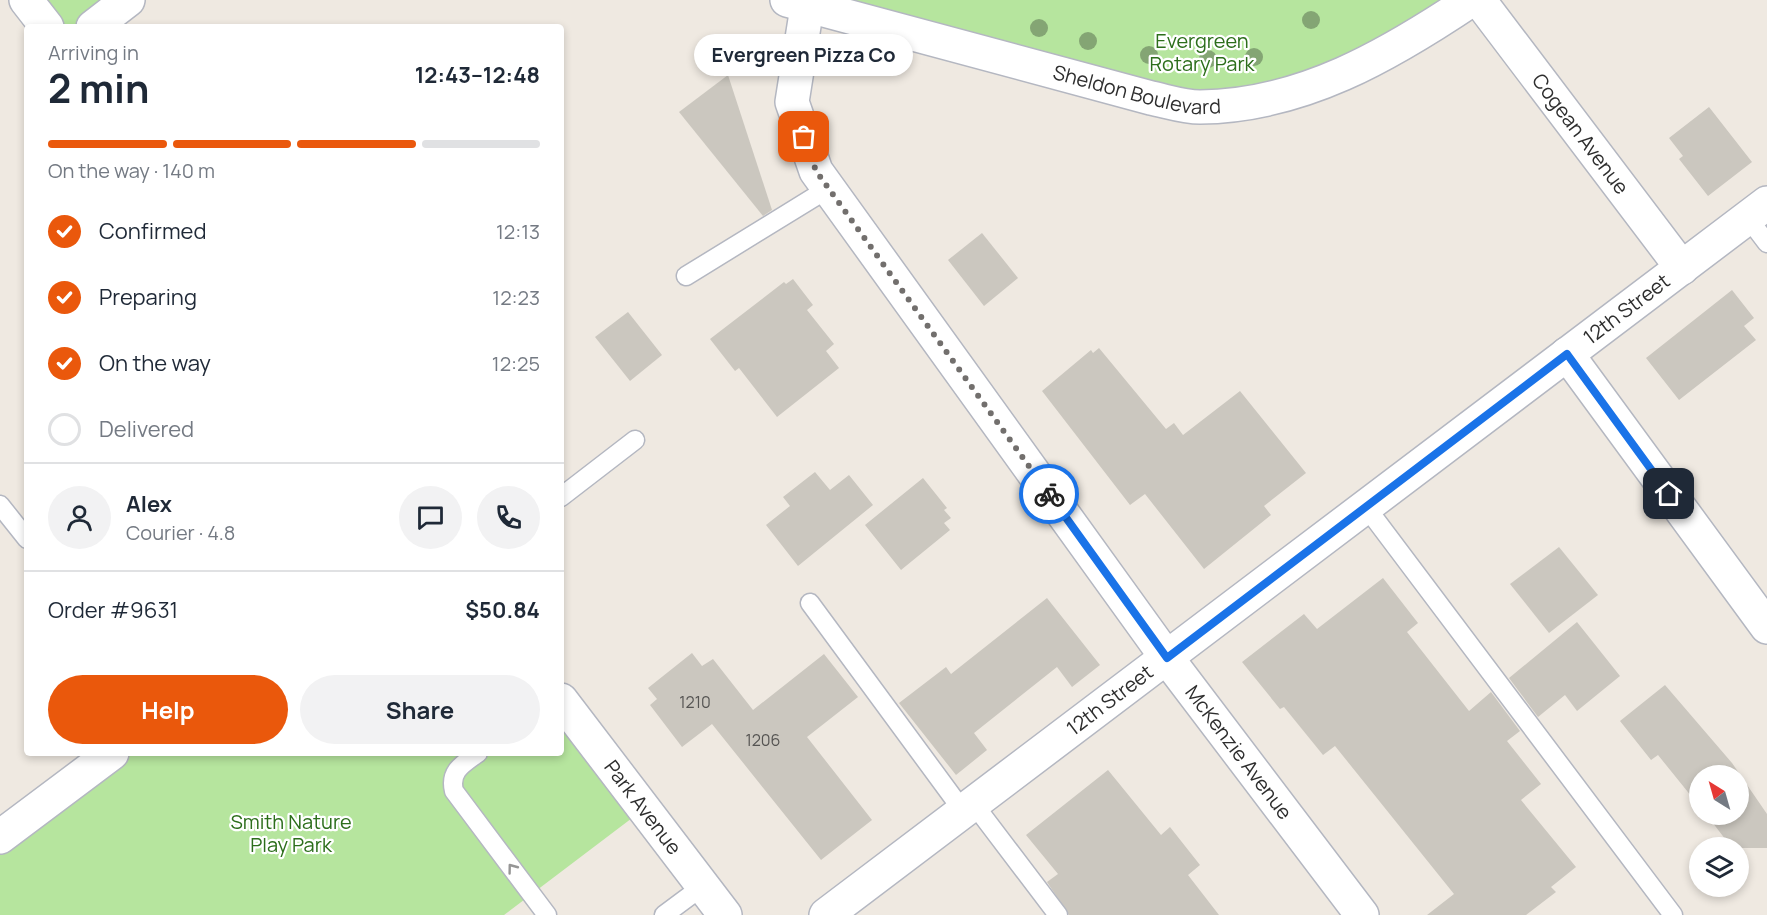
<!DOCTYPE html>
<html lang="en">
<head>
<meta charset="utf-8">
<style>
	:root { --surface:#fff; --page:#f2f2f3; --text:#1f2937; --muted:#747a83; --line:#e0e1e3; --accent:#ea580c }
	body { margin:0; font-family:Manrope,sans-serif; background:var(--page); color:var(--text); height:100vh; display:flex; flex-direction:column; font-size:22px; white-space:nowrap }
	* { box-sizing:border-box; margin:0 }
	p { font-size:20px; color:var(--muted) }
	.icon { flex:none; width:33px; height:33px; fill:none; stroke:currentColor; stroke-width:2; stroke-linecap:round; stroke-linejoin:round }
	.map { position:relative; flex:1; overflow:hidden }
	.sheet { position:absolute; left:24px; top:24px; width:540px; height:732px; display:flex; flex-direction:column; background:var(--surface); border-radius:6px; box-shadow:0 3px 9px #0003 }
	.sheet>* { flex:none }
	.needle { width:39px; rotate:323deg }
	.tools { position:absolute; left:1689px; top:765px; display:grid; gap:12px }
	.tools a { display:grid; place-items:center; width:60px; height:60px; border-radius:50%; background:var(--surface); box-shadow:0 3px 9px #0003; font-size:30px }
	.pin { position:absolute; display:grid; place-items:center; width:51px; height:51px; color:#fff; margin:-26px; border-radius:12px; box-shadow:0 3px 9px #0006 }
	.courier { position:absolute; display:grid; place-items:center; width:60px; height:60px; margin:-30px; border:4px solid #1a73e8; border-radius:50%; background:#fff; color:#222; box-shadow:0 2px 8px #0007 }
	.bubble { position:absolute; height:42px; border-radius:21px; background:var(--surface); box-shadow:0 3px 9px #0003; font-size:20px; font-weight:700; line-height:42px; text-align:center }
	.head em { font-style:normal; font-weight:700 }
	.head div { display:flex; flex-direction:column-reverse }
	.head { display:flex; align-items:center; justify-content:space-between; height:102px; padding:0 24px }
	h1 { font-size:39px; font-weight:700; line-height:45px }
	.bar { display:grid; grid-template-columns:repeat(4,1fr); gap:9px 6px; align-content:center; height:72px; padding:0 24px }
	.bar i { height:8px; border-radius:4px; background:var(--line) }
	.bar .current { background:var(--accent) }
	.bar p { grid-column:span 4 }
	.line { display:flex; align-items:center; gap:15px; padding:0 24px; border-top:2px solid var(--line) }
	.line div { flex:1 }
	.round { display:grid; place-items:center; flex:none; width:63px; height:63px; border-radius:32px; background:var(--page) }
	ol { padding:0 24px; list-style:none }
	li { display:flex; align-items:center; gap:18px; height:66px }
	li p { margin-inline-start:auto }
	li .icon { padding:6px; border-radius:50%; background:var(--accent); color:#fff; stroke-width:4 }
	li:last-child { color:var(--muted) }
	li i { width:33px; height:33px; border:3px solid var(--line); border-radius:50% }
	.action { display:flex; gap:12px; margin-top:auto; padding:12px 24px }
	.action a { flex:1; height:69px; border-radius:36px; background:var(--accent); color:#fff; font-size:24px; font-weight:700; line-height:69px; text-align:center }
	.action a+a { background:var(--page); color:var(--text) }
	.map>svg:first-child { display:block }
	.green { fill:#b6e59e }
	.building { fill:#cbc7bf }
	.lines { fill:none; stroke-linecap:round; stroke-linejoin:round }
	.service-casing { stroke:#b4b7c1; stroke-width:21 }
	.minor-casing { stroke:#b4b7c1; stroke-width:36 }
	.service { stroke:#fff; stroke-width:18 }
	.minor { stroke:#fff; stroke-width:33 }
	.tree { fill:#84a574 }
	.oneway { stroke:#969696 }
	.done { stroke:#726f6d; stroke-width:6; stroke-dasharray:0 10.8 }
	.route { stroke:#1a73e8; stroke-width:8 }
	.labels { text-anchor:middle; stroke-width:4.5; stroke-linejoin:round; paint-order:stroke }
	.number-label { font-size:16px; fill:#555452 }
	.park-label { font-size:20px; fill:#2c6e1b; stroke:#fff }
	.street-label { font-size:20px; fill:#2e2e2e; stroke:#fff }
</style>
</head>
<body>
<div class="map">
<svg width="1767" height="915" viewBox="0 0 1767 915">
	<rect width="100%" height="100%" fill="#efe9e1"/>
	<g class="green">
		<path d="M26,0H128L93,27H47Z"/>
		<path d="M787,0H1471L1245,103Z"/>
		<path d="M561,700L644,809L504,915H0V837L112,753H561Z"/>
	</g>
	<g class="building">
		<path d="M728,75L772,210L763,216L679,112Z"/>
		<path d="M1709,107L1752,162L1708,196L1679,159L1683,156L1669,138Z"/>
		<path d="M982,233L1018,278L984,306L948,260Z"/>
		<path d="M793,279L813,305L807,310L834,344L826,351L839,368L777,417L739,368L735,371L710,339L784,282L786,284Z"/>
		<path d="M1732,290L1754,318L1744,326L1756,340L1679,400L1646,358Z"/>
		<path d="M628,312L662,355L630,381L595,337Z"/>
		<path d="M1099,348L1166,429L1174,423L1183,435L1240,391L1306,473L1264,506L1271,515L1204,569L1145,494L1130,505L1042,391L1091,350L1093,353Z"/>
		<path d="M815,472L830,490L849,475L873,505L798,566L766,525L790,506L783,497Z"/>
		<path d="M923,478L947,508L944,510L951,518L944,523L950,530L901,570L865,525Z"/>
		<path d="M1559,547L1598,595L1549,633L1510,584Z"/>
		<path d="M1383,578L1418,623L1407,632L1469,711L1491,692L1520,731L1507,741L1541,784L1521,800L1576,867L1551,887L1556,892L1526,915H1427L1454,894L1335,746L1323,755L1284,707L1280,709L1242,662L1304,614L1317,629Z"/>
		<path d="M1047,598L1100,665L1072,687L1057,667L974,733L987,750L956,775L899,703L946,667L951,674Z"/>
		<path d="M1577,622L1620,676L1577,711L1565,695L1538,717L1509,678Z"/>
		<path d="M692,653L702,666L713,659L753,710L824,654L858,697L807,737L872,820L821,860L712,724L682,747L650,705L657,699L648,688Z"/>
		<path d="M1665,685L1732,763L1767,814V848H1732L1706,814H1738V776H1700V807L1658,755L1651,760L1620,721Z"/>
		<path d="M1108,770L1161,835L1170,827L1200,865L1188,875L1219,915H1069L1047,882L1058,874L1026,835Z"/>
	</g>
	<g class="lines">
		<defs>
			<g id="service">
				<path d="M1748,218L1767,243"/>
				<path d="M686,276L829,188"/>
				<path d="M561,497L635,440"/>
				<path d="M0,505L27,539"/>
				<path d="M1366,507L1673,915"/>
				<path d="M810,603L963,811"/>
				<path d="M478,753C463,764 449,771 454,791L547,915"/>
				<path d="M973,803L1058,915"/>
				<path d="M664,915L703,886"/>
			</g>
			<g id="minor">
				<path d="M26,0L47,27"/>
				<path id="s1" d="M787,0L1151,98C1166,101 1184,107 1200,107C1302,106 1389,55 1471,0"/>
				<path id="s2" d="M1479,0L1682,268"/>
				<path id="s3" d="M807,7L792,102L816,171L1167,658L1362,915"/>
				<path d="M93,27L128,0"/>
				<path d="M1567,354L1767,627"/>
				<path id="s4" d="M561,700L725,915"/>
				<path d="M0,837L112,753"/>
				<path id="s5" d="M826,915L1767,203"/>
			</g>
		</defs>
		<use href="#service" class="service-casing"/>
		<use href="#minor" class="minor-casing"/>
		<use href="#service" class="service"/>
		<use href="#minor" class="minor"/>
	</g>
	<g class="tree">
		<circle cx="1311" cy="20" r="9"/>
		<circle cx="1039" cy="28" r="9"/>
		<circle cx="1088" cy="41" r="9"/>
		<circle cx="1149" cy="55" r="9"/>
		<circle cx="1254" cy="57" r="9"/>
		<circle cx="1208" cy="59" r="9"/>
	</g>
	<defs><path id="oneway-chevron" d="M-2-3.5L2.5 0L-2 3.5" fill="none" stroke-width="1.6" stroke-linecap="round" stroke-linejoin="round" transform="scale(1.5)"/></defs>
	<use class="oneway" href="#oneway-chevron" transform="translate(512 868) rotate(-127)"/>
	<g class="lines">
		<path class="done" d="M804,137L816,171L1049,494"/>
		<path class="route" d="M1049,494L1167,658L1567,354L1669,494"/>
	</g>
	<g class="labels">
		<g class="number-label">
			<text x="695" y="708">1210</text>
			<text x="763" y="746">1206</text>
		</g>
		<g class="park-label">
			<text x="1202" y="48">Evergreen<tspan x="1202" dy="23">Rotary Park</tspan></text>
			<text x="291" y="829">Smith Nature<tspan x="291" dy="23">Play Park</tspan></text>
		</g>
		<g class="street-label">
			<text dy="7" stroke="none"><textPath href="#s1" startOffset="362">Sheldon Boulevard</textPath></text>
			<text dy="7" stroke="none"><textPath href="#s2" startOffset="168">Cogean Avenue</textPath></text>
			<text dy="7" stroke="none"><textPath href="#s5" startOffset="1004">12th Street</textPath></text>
			<text dy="7" stroke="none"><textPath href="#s5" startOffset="356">12th Street</textPath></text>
			<text dy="7" stroke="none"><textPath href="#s3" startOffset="888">McKenzie Avenue</textPath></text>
			<text dy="7" stroke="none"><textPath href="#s4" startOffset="135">Park Avenue</textPath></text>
		</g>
	</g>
</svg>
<div class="tools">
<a><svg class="needle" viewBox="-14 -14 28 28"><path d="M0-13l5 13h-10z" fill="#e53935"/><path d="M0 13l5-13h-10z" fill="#747a83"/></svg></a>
<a><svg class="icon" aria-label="layers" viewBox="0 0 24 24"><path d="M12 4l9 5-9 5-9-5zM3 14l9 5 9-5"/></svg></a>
</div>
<div class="pin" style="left:804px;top:137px;background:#ea580c"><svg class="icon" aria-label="bag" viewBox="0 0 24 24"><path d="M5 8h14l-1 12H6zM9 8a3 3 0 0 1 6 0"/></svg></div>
<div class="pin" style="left:1669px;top:494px;background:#1f2937"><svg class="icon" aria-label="home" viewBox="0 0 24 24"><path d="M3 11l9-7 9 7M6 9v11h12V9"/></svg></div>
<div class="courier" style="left:1049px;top:494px"><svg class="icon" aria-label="bike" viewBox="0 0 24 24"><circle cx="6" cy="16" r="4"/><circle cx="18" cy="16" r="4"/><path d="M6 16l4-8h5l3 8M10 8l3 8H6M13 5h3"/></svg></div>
<div class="bubble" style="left:694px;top:34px;width:219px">Evergreen Pizza Co</div>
<section class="sheet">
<div class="head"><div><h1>2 min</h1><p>Arriving in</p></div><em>12:43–12:48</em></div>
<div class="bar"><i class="current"></i><i class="current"></i><i class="current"></i><i></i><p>On the way · 140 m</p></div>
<ol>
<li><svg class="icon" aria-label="check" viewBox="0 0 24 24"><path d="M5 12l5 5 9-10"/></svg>Confirmed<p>12:13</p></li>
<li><svg class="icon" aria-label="check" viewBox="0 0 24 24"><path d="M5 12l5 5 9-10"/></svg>Preparing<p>12:23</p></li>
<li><svg class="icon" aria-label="check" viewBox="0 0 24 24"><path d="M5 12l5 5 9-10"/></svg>On the way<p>12:25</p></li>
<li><i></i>Delivered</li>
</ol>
<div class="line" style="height:108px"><a class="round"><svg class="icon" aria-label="person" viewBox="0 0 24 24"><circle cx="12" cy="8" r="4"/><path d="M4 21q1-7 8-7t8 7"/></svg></a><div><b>Alex</b><p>Courier · 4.8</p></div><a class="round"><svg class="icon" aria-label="chat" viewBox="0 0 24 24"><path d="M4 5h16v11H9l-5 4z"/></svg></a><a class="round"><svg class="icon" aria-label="phone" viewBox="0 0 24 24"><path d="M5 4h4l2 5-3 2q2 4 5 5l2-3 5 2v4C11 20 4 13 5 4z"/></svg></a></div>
<div class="line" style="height:78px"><div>Order #9631</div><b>$50.84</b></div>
<div class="action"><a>Help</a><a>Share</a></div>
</section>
</div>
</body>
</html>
